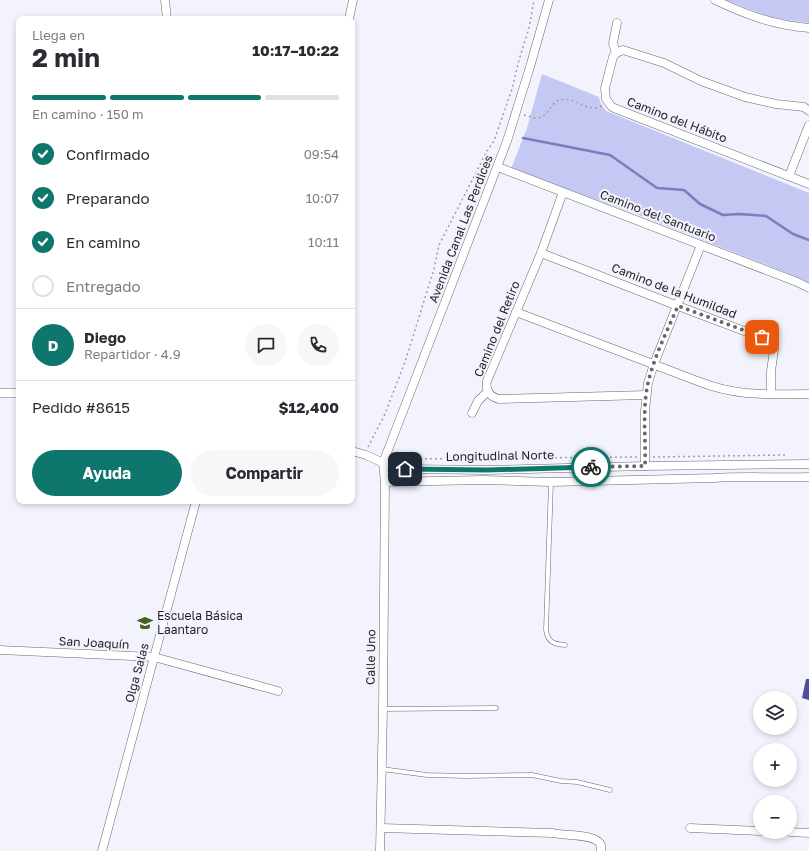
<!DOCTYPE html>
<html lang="es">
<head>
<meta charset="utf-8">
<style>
	:root { --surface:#fff; --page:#f7f7f7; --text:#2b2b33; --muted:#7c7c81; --line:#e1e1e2; --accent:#0f766e }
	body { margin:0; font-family:"Golos Text",sans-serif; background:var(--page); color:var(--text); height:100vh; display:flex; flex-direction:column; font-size:15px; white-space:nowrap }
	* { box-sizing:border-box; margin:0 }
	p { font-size:13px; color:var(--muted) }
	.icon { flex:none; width:22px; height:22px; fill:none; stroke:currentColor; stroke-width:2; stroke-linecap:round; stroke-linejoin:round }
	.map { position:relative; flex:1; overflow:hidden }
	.drawer { position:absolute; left:16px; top:16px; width:339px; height:488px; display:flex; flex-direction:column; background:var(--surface); border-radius:8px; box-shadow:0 2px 6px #0003 }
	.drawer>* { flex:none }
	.buttons { position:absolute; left:753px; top:691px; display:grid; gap:8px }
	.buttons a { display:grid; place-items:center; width:44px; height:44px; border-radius:50%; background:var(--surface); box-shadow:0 2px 6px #0003; font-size:20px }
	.pin { position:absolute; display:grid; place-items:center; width:34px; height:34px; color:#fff; margin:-17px; border-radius:8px; box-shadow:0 2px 6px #0006 }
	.courier { position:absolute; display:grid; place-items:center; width:40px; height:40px; margin:-20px; border:3px solid #0f766e; border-radius:50%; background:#fff; color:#222; box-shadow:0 1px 5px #0007 }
	.summary em { font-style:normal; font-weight:700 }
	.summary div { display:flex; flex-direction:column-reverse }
	.summary { display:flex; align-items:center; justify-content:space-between; height:68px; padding:0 16px }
	h1 { font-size:26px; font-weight:700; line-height:30px }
	.bar { display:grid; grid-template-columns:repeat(4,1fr); gap:6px 4px; align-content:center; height:48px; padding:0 16px }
	.bar i { height:5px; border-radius:3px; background:var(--line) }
	.bar .selected { background:var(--accent) }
	.bar p { grid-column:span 4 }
	.line { display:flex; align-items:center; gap:10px; padding:0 16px; border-top:1px solid var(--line) }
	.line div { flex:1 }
	.round { display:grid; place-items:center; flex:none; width:42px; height:42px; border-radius:21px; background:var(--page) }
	ol { padding:0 16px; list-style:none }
	li { display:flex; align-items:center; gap:12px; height:44px }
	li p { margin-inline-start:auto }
	li .icon { padding:4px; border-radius:50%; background:var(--accent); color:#fff; stroke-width:4 }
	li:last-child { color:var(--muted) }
	li i { width:22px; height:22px; border:2px solid var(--line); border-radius:50% }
	.action { display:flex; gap:8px; margin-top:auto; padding:8px 16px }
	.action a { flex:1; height:46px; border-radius:24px; background:var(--accent); color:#fff; font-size:16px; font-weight:700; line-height:46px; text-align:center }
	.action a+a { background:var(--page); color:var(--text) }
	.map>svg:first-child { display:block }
	.green { fill:#c4c8f3 }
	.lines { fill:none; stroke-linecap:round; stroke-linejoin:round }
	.stream { stroke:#7a7ebb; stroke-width:2.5 }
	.building { fill:#4e4f9b }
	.lane-casing { stroke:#676870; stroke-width:5 }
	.street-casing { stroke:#676870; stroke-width:9 }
	.path { stroke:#9e9fa6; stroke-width:1.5; stroke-dasharray:2 3; stroke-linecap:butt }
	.lane { stroke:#fff; stroke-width:4 }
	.street { stroke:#fff; stroke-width:8 }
	.done { stroke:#68696e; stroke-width:4; stroke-dasharray:0 7.2 }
	.route { stroke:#0f766e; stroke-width:5 }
	.labels { text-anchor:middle; stroke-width:4; stroke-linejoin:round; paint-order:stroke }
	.street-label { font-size:12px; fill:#1e1f22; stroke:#f2f3fc }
	.poi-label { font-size:12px; fill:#1e1f22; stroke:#f2f3fc; text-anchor:start }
</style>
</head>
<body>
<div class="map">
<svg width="809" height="851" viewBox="0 0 809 851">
	<rect width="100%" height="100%" fill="#f2f3fc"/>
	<g class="green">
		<path d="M725,0H809V23L773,18Z"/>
		<path d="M542,74L599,97L600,102L606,111L809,193V283L802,279L639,215L511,169L527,128Z"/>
	</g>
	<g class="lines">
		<path class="stream" d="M523,138L610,155L657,188L684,190L700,204L723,215L739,214L766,216L793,234L809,240"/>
	</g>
	<path class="building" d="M806,679H809V700L802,698Z"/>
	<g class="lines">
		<defs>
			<g id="lane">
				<path d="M551,482L546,630C548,642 553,644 565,645"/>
				<path d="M383,709L496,708"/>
				<path d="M382,769L427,775L466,776L532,775L561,781L577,782L610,790"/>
			</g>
			<g id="street">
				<path d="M165,0L167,19"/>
				<path d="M715,0C746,15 774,25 809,28"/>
				<path d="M349,19L353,0"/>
				<path d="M616,53L613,43L617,23"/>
				<path d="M809,111L804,107L776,104L745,97L701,81L664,63L623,50L616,53L613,57L605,88L606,99L611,106L614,108L809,184"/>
				<path d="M498,167L797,282L809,288"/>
				<path d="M789,176L809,125"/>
				<path d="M563,192L541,253L487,381C485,390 490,397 499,399L646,395"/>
				<path d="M541,253L678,306L768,340L773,345L774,350L771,371V394"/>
				<path d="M516,312L700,382C739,397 768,394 809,394"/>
				<path d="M0,393H19"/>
				<path d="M472,413L478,401L488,391"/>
				<path d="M352,451L366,455L394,468L405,469L488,470L645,466L809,464"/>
				<path d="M645,466V411L648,383L654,364L701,245"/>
				<path d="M385,482L483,480L551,482L714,478C746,476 777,478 809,477"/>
				<path d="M0,650L154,657L278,691"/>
				<path d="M381,828L553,833C563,836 596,833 601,845C601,847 601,849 601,851"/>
				<path d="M690,828L760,831"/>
				<path d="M790,832L809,833"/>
				<path d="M102,851L196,501"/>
				<path d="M380,851L383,709L385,482L383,463L507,141L530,67L549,0"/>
			</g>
		</defs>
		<use href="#lane" class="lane-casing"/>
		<use href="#street" class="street-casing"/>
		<g class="path">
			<path d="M524,115C528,116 532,117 536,118C548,119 550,102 560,100C576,96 585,113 602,106"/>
			<path d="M368,447L385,414L405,362L434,269L439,245L487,151L494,141L512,89L519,60L529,28L534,0"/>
			<path d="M653,457L785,455"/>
			<path d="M395,459L637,457"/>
		</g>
		<use href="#lane" class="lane"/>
		<use href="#street" class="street"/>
	</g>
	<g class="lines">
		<path class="done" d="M591,467L645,466C646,438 642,410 648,383C654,357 667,331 678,306L762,337"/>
		<path class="route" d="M405,469L488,470L591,467"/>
	</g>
	<defs>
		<symbol id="school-bare" viewBox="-9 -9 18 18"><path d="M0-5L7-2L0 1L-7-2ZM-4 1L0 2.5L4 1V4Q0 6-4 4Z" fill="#426319" stroke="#f2f3fc" stroke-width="2.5" paint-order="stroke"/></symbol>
	</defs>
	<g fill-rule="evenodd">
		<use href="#school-bare" x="134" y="612" width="22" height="22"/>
	</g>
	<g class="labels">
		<g class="street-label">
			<text transform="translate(677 120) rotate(21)" y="4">Camino del Hábito</text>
			<text transform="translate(658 216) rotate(21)" y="4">Camino del Santuario</text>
			<text transform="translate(461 229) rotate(-69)" y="4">Avenida Canal Las Perdices</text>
			<text transform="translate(674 291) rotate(21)" y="4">Camino de la Humildad</text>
			<text transform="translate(497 329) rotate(-68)" y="4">Camino del Retiro</text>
			<text transform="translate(500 456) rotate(-1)" y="4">Longitudinal Norte</text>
			<text transform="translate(94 643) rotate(3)" y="4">San Joaquín</text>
			<text transform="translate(371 657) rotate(-89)" y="4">Calle Uno</text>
			<text transform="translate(137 673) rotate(-75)" y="4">Olga Salas</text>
		</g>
		<g class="poi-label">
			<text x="157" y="620">Escuela Básica<tspan x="157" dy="14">Laantaro</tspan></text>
		</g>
	</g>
</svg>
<div class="buttons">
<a><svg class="icon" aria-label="layers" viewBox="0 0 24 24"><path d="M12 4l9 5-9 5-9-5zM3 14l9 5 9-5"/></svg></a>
<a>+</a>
<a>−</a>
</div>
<div class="pin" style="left:762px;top:337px;background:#ea580c"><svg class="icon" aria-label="bag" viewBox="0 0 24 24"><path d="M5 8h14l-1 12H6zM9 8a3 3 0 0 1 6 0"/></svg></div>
<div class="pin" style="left:405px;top:469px;background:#1f2937"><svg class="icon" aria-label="home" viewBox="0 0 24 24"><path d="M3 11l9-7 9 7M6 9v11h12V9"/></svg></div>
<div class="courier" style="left:591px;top:467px"><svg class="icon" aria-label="bike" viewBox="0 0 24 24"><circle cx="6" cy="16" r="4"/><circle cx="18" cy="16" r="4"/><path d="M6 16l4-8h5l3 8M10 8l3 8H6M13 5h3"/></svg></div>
<section class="drawer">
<div class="summary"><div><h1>2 min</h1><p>Llega en</p></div><em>10:17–10:22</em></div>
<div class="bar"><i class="selected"></i><i class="selected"></i><i class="selected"></i><i></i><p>En camino · 150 m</p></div>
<ol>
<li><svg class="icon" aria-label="check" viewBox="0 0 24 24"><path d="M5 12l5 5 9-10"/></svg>Confirmado<p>09:54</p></li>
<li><svg class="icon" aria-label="check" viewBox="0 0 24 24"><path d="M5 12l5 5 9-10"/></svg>Preparando<p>10:07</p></li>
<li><svg class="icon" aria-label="check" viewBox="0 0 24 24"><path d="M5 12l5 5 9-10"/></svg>En camino<p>10:11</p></li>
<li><i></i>Entregado</li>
</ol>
<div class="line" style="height:72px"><b class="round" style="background:var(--accent);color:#fff">D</b><div><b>Diego</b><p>Repartidor · 4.9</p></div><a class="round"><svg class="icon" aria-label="chat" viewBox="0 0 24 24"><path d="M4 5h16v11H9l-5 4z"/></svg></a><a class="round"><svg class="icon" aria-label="phone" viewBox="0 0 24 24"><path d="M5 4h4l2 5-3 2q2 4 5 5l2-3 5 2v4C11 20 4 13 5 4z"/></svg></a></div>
<div class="line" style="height:52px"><div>Pedido #8615</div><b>$12,400</b></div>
<div class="action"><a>Ayuda</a><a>Compartir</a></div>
</section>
</div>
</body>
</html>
